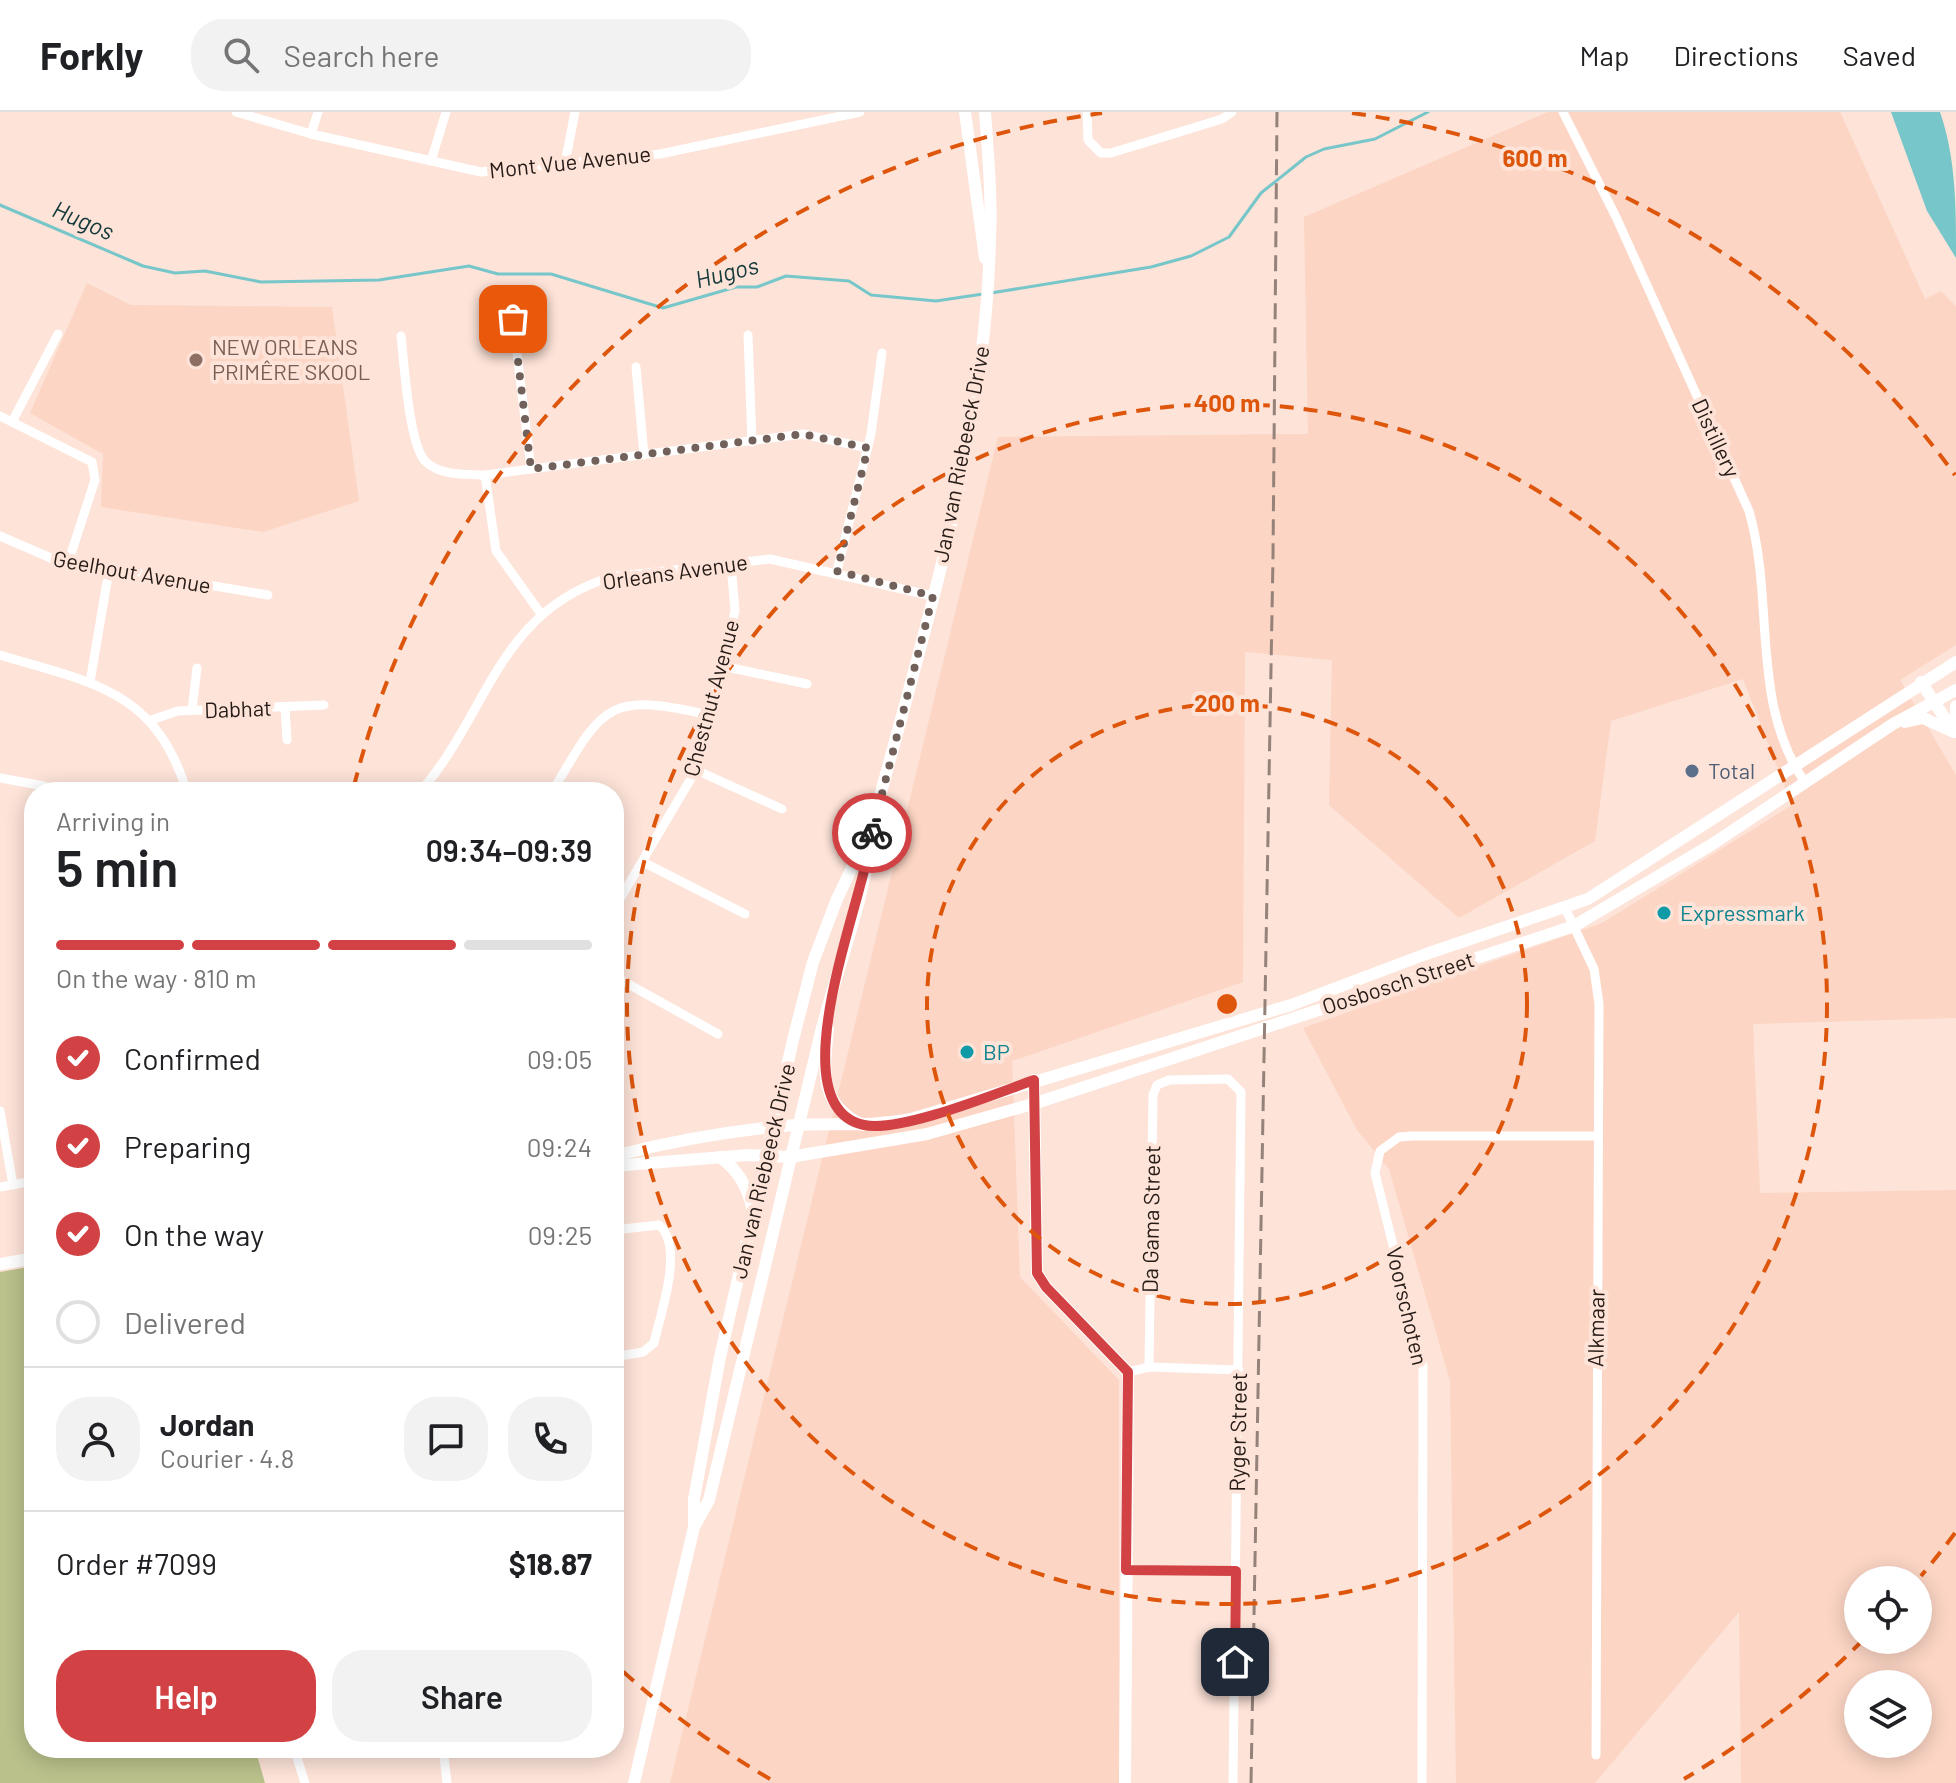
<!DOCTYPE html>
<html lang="en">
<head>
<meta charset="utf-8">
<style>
	:root { --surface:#fff; --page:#f2f2f2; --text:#202124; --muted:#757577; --line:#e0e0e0; --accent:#d24244 }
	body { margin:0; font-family:Barlow,sans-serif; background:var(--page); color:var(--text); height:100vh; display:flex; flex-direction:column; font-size:30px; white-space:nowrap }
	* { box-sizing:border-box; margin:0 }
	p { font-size:26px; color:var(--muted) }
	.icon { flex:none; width:44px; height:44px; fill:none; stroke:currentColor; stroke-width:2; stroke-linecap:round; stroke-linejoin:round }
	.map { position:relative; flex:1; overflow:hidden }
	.panel { position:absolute; left:24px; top:670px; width:600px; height:976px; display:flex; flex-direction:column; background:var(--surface); border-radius:32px; box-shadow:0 4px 20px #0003 }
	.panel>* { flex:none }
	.buttons { position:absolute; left:1844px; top:1454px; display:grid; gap:16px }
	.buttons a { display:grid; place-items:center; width:88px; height:88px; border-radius:50%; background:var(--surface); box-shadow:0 4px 20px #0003; font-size:40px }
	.pin { position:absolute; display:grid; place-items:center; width:68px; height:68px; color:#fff; margin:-34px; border-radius:16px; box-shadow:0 4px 12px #0006 }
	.courier { position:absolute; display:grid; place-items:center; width:80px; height:80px; margin:-40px; border:6px solid #d24244; border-radius:50%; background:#fff; color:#222; box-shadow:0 2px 10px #0007 }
	.head em { font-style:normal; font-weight:600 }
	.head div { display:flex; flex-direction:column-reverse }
	.head { display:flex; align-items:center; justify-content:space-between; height:136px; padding:0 32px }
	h1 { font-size:52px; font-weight:600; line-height:60px }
	.bar { display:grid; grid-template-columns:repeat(4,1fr); gap:12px 8px; align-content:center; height:96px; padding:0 32px }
	.bar i { height:10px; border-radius:6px; background:var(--line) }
	.bar .active { background:var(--accent) }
	.bar p { grid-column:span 4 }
	.line { display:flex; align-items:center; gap:20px; padding:0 32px; border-top:2px solid var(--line) }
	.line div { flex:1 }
	.round { display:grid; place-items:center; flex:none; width:84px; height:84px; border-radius:32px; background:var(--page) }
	ol { padding:0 32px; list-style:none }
	li { display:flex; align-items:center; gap:24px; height:88px }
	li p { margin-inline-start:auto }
	li .icon { padding:8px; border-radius:50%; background:var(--accent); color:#fff; stroke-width:4 }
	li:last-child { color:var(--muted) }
	li i { width:44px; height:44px; border:4px solid var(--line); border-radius:50% }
	.primary-button { display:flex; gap:16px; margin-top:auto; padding:16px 32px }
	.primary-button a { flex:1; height:92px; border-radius:32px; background:var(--accent); color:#fff; font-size:32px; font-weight:600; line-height:92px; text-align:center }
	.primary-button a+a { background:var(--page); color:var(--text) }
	header { display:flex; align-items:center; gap:48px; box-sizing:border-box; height:112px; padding:0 40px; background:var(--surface); border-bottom:2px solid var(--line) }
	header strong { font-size:38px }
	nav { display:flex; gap:44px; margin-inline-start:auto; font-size:28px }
	.search { width:560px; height:72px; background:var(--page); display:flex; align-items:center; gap:20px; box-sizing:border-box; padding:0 28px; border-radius:32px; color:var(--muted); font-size:30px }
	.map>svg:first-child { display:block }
	.built { fill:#fcd5c4; fill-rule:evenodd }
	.green { fill:#bac18b }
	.water { fill:#77c6c9 }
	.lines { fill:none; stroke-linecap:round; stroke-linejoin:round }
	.stream { stroke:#77c6c9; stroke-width:3 }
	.street { stroke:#fff; stroke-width:9 }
	.secondary { stroke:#fff; stroke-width:12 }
	.rail { stroke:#95837a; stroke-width:3; stroke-dasharray:16 8; stroke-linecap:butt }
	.done { stroke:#71615a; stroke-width:8; stroke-dasharray:0 14.4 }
	.route { stroke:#d24244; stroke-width:10 }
	.ring { fill:none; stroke:#de560c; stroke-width:4; stroke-dasharray:14 10 }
	.education-dot { fill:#8d6e63; stroke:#fde3d8; stroke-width:3 }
	.service-dot { fill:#5c6f8a; stroke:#fde3d8; stroke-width:3 }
	.culture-dot { fill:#0f9aa8; stroke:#fde3d8; stroke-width:3 }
	.labels { text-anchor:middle; stroke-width:8; stroke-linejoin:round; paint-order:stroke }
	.street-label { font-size:22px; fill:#261b16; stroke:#fde3d8 }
	.education-label { font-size:22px; fill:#785e54; stroke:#fde3d8; text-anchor:start }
	.service-label { font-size:22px; fill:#4e5e75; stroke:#fde3d8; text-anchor:start }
	.culture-label { font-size:22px; fill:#0d838f; stroke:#fde3d8; text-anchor:start }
	.water-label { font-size:24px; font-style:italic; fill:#13393b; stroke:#fde3d8 }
	.centre { fill:#de560c; stroke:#fde3d8; stroke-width:4 }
	.ring-label { font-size:24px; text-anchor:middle; font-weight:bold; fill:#de560c; stroke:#fde3d8; stroke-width:8; stroke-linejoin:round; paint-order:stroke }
</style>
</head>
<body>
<header>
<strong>Forkly</strong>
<div class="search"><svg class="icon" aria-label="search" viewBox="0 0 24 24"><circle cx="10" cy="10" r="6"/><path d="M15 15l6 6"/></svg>Search here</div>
<nav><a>Map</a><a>Directions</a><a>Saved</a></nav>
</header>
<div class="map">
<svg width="1956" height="1671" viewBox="0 0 1956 1671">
	<rect width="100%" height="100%" fill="#fde3d8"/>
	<g class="built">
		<path d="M1548,0H1840L1925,187L1941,179L1956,194V533L1900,568L1956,663V906L1753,912L1760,1081L1956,1078V1671H1741L1739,1500L1595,1671H1456L1450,1269L1389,1057L1357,1018L1303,916L1602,811L1792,693L1743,567L1611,609L1595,729L1459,806L1329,693L1332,548L1245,540L1243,870L1012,949L1020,1165L1119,1268V1671H670L998,325L1308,322L1304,105ZM1858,1468H1918V1528H1858ZM1858,1572H1918V1632H1858Z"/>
		<path d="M87,171L131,193L332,195L359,389L263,420L101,395L103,342L30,301Z"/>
	</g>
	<path class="green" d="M34,1154V1636H255L265,1671H0V1160Z"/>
	<path class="water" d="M1891,0H1940C1956,46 1956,96 1956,146L1927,99Z"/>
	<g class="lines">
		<g class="stream">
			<path d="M0,93L143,154L175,161L205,159L261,170L379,168L469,154L498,162H551L663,196L736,175H757L786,164L849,169L871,183L936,189L983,182"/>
			<path d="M991,181L1151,155L1191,144L1229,125L1261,81L1306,45L1324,37L1375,27L1428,0"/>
		</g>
		<g class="street">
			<path d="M236,0L311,22L481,60L660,42L860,0"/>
			<path d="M1087,0L1088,28L1101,41H1111L1222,7L1232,0"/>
			<path d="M1563,0L1616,105L1749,399C1775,489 1750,589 1804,669"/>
			<path d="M311,22L318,0"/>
			<path d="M431,49L446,0"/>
			<path d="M565,51L575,0"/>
			<path d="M513,207L531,357"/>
			<path d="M748,223L752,330"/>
			<path d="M401,224C404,249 409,335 426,350C441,364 466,362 485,363L803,322L868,336"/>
			<path d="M636,255L644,343"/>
			<path d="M0,304L92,350L95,368L68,451"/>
			<path d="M12,310L58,222"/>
			<path d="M485,363L496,439L541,502"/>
			<path d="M0,424L53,447L268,483"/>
			<path d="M837,459L871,322L882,241"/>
			<path d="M0,543C92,571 155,577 187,680"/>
			<path d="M722,554L807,572"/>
			<path d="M90,570L109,458"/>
			<path d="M285,595L287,628"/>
			<path d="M192,598L197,556"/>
			<path d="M151,608L178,599L324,593"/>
			<path d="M696,658L782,697"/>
			<path d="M0,666L44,674L56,680"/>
			<path d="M420,680C489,601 497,500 611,465L770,447L933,484"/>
			<path d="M552,680C603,594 606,579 709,603"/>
			<path d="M643,750L745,802"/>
			<path d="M1565,796L1594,857L1599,892L1596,1643"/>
			<path d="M614,797L696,658L735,499L731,452"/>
			<path d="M614,864L718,922"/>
			<path d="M0,999L13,1073"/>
			<path d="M0,1075L34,1069"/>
			<path d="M614,1118L659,1113C685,1135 660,1203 654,1231L643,1240L614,1245"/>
			<path d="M1149,1255L1153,983L1157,973L1169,968L1228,967L1241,980L1233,1671"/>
			<path d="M1128,1260L1149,1255L1239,1258"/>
			<path d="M1126,1458L1236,1459"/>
			<path d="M294,1636L305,1671"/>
			<path d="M443,1636L447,1671"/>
			<path d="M1422,1671L1423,1254L1375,1061L1380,1039L1399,1025L1412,1024H1598"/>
		</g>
		<g class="secondary">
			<path d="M965,0L985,146"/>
			<path d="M1921,570L1950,614"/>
			<path d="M1956,594V618"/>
			<path d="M1905,610L1923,606L1954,620"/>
			<path d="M828,916C824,959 818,992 863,1013"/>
			<path d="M1034,968L1037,1161L1046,1175L1128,1260L1125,1671"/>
			<path d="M614,1044C672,1029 735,1018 795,1013C834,1011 872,1015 911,1007L1291,893L1426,842L1588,787L1956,550"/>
			<path d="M720,1045C740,1060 747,1075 753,1098"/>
			<path d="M614,1054L748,1043L790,1045L927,1022L1036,991L1574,814L1711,733L1893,612L1956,578"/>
			<path d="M0,1152L34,1146"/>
			<path d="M694,1415L709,1388C747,1232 784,1076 821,920C838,852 867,783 872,714C923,522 986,326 990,127C992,85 988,42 985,0"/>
			<path d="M634,1671L694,1415V1387L720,1245L793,928L813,850L837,787L868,722"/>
		</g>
		<path class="rail" d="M1251,1671L1273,445L1277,0"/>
	</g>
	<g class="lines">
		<path class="done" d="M513,207L531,357L803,322L868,336L837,459L933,484L872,721"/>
		<path class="route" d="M872,721C868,776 774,994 864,1013C900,1021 997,981 1034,968L1037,1161L1046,1175L1128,1260L1126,1458L1236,1459L1235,1550"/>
	</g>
	<g class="ring">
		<circle cx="1227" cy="892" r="300"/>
		<circle cx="1227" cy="892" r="600"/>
		<path d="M1955 1421A900 900 0 0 1 1921 1464M1863 1528A900 900 0 0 1 1684 1667M770 1667A900 900 0 0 1 619 1556M354 674A900 900 0 0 1 1102 1M1352 1A900 900 0 0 1 1955 363"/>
	</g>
	<circle class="education-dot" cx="196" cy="248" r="8"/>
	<circle class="service-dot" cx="1692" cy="659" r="8"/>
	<g class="culture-dot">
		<circle cx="1664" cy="801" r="8"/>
		<circle cx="967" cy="940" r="8"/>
	</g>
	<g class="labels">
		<g class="street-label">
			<text transform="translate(570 50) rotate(-6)" y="8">Mont Vue Avenue</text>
			<text transform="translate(1716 326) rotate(65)" y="8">Distillery</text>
			<text transform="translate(961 342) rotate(-79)" y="8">Jan van Riebeeck Drive</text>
			<text transform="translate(132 460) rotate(10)" y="8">Geelhout Avenue</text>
			<text transform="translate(675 460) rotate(-8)" y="8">Orleans Avenue</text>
			<text transform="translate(711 586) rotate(-75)" y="8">Chestnut Avenue</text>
			<text transform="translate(238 597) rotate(-2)" y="8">Dabhat</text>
			<text transform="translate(1398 871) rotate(-18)" y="8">Oosbosch Street</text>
			<text transform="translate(763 1059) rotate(-77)" y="8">Jan van Riebeeck Drive</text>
			<text transform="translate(1151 1107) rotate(-89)" y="8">Da Gama Street</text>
			<text transform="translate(1407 1194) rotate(77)" y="8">Voorschoten</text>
			<text transform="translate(1596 1216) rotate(-89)" y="8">Alkmaar</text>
			<text transform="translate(1238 1320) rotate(-89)" y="8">Ryger Street</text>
		</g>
		<g class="education-label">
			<text x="212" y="243">NEW ORLEANS<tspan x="212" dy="25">PRIMÊRE SKOOL</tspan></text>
		</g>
		<g class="service-label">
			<text x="1708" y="667">Total</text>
		</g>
		<g class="culture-label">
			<text x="1680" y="809">Expressmark</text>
			<text x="983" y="948">BP</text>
		</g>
		<g class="water-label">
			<text transform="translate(83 109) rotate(23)" y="8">Hugos</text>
			<text transform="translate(727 161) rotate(-14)" y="8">Hugos</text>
		</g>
	</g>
	<circle cx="1227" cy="892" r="12" class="centre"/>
	<g class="ring-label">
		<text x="1535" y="55">600 m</text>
		<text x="1227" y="300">400 m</text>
		<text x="1227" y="600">200 m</text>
	</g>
</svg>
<div class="buttons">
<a><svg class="icon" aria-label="locate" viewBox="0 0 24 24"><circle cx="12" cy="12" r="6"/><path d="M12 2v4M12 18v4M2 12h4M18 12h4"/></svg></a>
<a><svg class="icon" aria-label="layers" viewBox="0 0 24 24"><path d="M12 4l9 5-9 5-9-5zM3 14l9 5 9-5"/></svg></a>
</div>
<div class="pin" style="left:513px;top:207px;background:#ea580c"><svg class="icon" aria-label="bag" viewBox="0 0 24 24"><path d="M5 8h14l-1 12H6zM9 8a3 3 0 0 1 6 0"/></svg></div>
<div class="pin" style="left:1235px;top:1550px;background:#1f2937"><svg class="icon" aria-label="home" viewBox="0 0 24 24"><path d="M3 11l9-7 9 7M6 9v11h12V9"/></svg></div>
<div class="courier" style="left:872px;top:721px"><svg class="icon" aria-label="bike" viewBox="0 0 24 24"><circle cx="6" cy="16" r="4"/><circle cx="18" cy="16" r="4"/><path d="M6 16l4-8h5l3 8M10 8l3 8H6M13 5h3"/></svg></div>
<section class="panel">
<div class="head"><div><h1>5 min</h1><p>Arriving in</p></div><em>09:34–09:39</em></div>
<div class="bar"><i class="active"></i><i class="active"></i><i class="active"></i><i></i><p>On the way · 810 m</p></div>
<ol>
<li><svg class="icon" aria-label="check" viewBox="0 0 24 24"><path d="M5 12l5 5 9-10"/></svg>Confirmed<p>09:05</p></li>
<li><svg class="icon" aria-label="check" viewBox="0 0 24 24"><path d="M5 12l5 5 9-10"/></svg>Preparing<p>09:24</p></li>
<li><svg class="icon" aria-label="check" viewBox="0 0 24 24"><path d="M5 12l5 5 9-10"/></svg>On the way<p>09:25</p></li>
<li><i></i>Delivered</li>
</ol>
<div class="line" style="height:144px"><a class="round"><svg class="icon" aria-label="person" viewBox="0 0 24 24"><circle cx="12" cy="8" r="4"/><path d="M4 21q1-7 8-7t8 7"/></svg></a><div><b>Jordan</b><p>Courier · 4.8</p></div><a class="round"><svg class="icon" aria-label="chat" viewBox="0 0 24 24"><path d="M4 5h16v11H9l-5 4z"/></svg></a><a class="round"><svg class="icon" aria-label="phone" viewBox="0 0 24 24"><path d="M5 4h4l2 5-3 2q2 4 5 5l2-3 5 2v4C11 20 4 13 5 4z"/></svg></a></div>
<div class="line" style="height:104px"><div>Order #7099</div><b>$18.87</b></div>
<div class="primary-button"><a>Help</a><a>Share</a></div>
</section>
</div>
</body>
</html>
